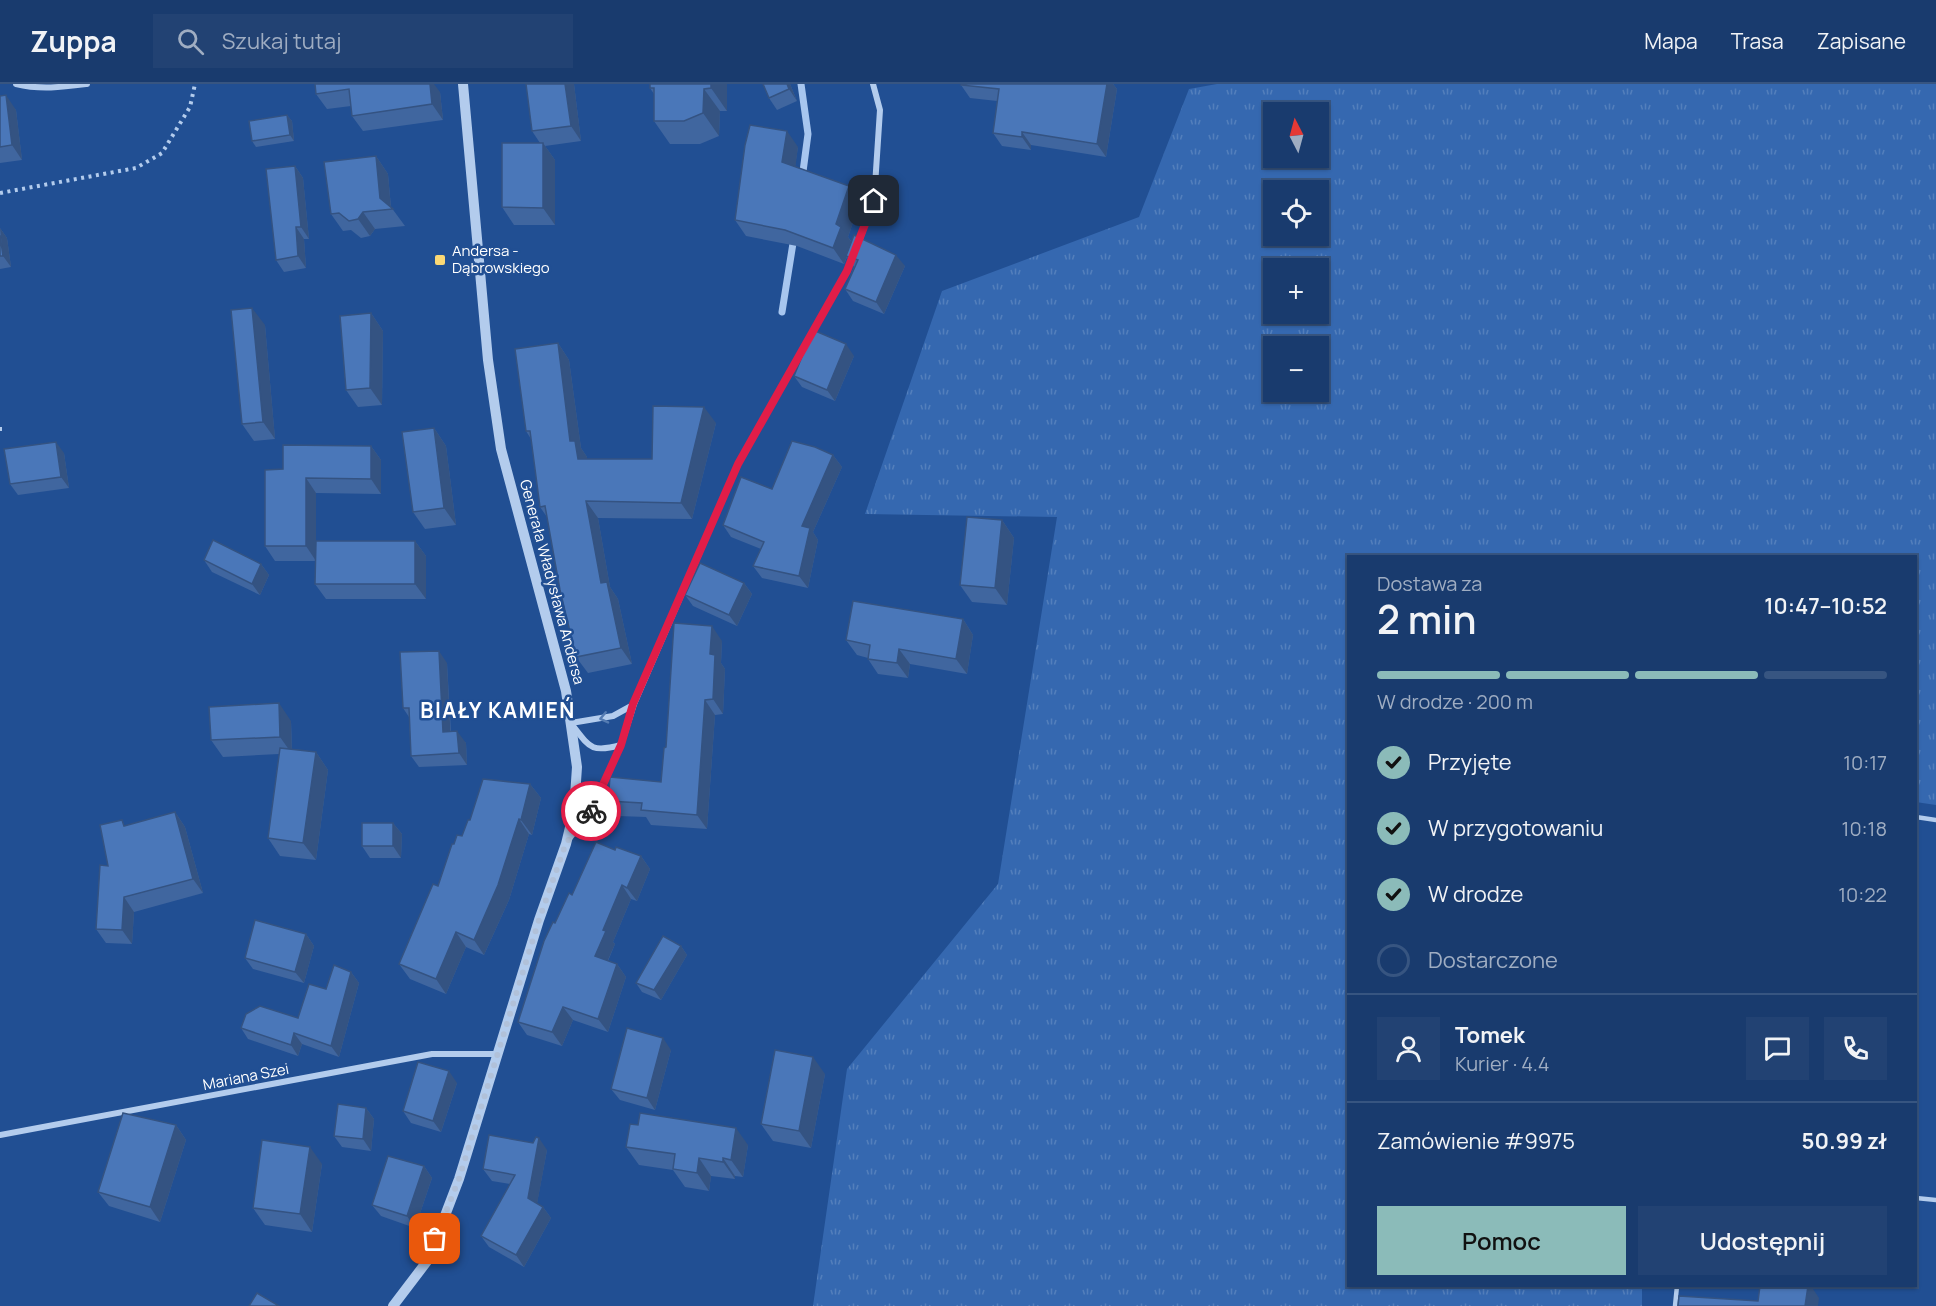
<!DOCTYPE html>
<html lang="pl">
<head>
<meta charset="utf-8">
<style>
	:root { --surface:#193b6e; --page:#224273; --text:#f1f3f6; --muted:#9fadc2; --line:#375581; --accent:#8bbbb9 }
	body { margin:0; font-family:Manrope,sans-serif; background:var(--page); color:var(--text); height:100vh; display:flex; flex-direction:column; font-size:22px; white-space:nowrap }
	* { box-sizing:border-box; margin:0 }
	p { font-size:20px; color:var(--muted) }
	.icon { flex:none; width:33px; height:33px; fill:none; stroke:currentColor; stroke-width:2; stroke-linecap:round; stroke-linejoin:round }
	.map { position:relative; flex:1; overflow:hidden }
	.side { position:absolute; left:1347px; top:471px; width:570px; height:732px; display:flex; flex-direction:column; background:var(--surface); border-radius:0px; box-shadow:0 2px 4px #0004,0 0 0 2px var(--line) }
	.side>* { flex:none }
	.needle { width:39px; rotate:354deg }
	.controls { position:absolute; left:1263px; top:18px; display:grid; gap:12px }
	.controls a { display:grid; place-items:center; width:66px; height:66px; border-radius:0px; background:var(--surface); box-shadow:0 2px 4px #0004,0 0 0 2px var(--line); font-size:30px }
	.pin { position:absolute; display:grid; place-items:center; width:51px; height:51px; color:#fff; margin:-26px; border-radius:12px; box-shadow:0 3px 9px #0006 }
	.courier { position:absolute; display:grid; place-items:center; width:60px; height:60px; margin:-30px; border:4px solid #e11d48; border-radius:50%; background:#fff; color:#222; box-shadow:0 2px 8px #0007 }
	.summary em { font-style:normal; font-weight:600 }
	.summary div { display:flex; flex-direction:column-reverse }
	.summary { display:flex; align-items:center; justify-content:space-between; height:102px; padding:0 30px }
	h1 { font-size:39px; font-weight:600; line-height:45px }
	.bar { display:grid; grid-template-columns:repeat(4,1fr); gap:9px 6px; align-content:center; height:72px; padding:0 30px }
	.bar i { height:8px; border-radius:4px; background:var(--line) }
	.bar .current { background:var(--accent) }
	.bar p { grid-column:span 4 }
	.line { display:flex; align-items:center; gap:15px; padding:0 30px; border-top:2px solid var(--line) }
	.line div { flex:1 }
	.round { display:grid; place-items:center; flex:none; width:63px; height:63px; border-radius:0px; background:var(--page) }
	ol { padding:0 30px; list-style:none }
	li { display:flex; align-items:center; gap:18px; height:66px }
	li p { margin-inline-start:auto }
	li .icon { padding:6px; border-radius:50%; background:var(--accent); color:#111; stroke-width:4 }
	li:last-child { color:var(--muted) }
	li i { width:33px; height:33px; border:3px solid var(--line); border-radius:50% }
	.action { display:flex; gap:12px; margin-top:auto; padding:12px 30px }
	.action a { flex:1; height:69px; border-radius:0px; background:var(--accent); color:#111; font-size:24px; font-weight:600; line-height:69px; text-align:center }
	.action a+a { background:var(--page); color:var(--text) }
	header { display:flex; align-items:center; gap:36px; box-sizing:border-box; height:84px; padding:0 30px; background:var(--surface); border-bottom:2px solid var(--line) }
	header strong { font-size:28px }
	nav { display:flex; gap:33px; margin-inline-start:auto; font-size:21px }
	.search { width:420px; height:54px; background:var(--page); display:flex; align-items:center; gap:15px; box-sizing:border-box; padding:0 21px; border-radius:0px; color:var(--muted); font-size:22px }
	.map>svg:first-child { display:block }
	.grass { fill:url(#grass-tufts); fill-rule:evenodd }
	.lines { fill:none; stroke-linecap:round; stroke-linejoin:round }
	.stream { stroke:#a7c6ef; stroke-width:7 }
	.path { stroke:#b3cced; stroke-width:4; stroke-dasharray:3 4.5; stroke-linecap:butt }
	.service { stroke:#b3cced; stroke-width:4.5 }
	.minor { stroke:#b3cced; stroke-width:6 }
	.tertiary { stroke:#b3cced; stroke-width:10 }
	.wall { fill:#40669f }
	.shaded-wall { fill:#345382 }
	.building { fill:#4a77b9; stroke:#345382; stroke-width:1.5 }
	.oneway { stroke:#547bb2 }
	.done { stroke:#b1c1d9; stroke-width:6; stroke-dasharray:0 10.8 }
	.route { stroke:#e11d48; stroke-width:8 }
	.poi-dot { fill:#fad875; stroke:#214f93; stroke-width:2 }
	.labels { text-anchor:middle; stroke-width:5; stroke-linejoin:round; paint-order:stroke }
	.poi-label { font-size:15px; fill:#fff; stroke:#214f93; text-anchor:start }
	.street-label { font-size:15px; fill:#fff; stroke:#214f93 }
	.district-label { font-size:21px; font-weight:bold; letter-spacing:1.5px; fill:#fff; stroke:#214f93 }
</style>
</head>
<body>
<header>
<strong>Zuppa</strong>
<div class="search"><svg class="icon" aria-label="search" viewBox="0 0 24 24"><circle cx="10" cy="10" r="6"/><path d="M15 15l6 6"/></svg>Szukaj tutaj</div>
<nav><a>Mapa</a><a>Trasa</a><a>Zapisane</a></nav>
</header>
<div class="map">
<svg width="1936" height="1222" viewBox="0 0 1936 1222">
	<defs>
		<pattern id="grass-tufts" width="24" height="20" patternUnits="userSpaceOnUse" patternTransform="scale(1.5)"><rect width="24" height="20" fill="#3568b0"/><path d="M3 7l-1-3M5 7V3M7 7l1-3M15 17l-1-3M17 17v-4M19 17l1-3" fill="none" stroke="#537fbc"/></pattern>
	</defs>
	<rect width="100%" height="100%" fill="#214f93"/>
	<path class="grass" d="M1217,0H1936V721L1916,718V472H1348V1202H1642V1222H813L847,985L998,800L1057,433L865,430L942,207L1139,133L1189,5ZM1274,28H1318V74H1274ZM1274,106H1318V152H1274ZM1274,184H1318V230H1274ZM1274,262H1318V308H1274Z"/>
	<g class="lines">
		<g class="stream">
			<path d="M801,0L808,50L802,95"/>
			<path d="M782,228L794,153"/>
		</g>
		<g class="path">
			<path d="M0,109L136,84L162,69L190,23L195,0"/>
			<path d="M0,345H2"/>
		</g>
		<g class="service">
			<path d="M1916,733L1936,736"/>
			<path d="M1916,1114L1936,1116"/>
			<path d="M1675,1222L1677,1202"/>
		</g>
		<g class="minor">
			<path d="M16,0C40,6 63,3 87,0"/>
			<path d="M858,160L874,117L880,26L873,0"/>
			<path d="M571,639L613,632L633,621"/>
			<path d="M573,642C590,664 592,669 621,661"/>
			<path d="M569,755L592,726L621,661L634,620L738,380L847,187L853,172"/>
			<path d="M0,1051L432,970H497"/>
		</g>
		<path class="tertiary" d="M393,1222L428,1176L459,1095L539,836L566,760L574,727L577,683L566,607L501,365L488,276L463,0"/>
	</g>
	<g class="wall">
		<path d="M315,0L440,8L443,36L363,47L352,32L351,22L327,25L316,10Z"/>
		<path d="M574,0L581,57L545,62L555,76V141H514L502,123L540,59L532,47Z"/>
		<path d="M650,0H727V27H720L719,52L700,60H670L654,37V10L650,4Z"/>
		<path d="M790,0L797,17L777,26L769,14Z"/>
		<path d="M962,0H1113L1117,5L1106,73L1031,61V66L1002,62L993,49L997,17L970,14L961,1Z"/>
		<path d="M0,12L16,26L22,76L0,79Z"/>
		<path d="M287,31L292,37L294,57L256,63L252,57Z"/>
		<path d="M798,63L795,82L860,118L848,153L851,157L905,182L884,230L853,217L845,205L854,183L847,173L844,180L797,162L746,152L735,136Z"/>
		<path d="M376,72L388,90L391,123L405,142L375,145L370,152L361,154L351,146L343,147L331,130Z"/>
		<path d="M295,82L303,94L309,155H304L306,184L284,188L276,176Z"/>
		<path d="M0,144L7,154L11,183L0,185Z"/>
		<path d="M371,229L383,247L382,321L358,323L346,306Z"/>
		<path d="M265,241L275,355L254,357L242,340Z"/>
		<path d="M558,259L569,276L581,364L587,373V375H652L716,339L692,435L598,434L610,503L618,515L632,580L588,589L576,573L547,433L540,423L531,355L526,347Z"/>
		<path d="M854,272L835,317L802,303L794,292Z"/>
		<path d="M434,344L446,362L456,441L425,445L413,428Z"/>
		<path d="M371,362L381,376V410L316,409V457H415L426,472V515H326L315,500V477H275L265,462L283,385Z"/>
		<path d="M64,369L69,404L18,411L10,400Z"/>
		<path d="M833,371L842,383L813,448L818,456L808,504L762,494L753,482L761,465L731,453L723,441L772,405Z"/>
		<path d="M1002,436L1014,454L1007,521L972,518L960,501Z"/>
		<path d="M204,476L261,480L269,491L260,511L212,488Z"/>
		<path d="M744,499L752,510L737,542L693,522L685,511Z"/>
		<path d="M963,535L973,551L967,590L910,580L908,594L878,590L868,575V574L857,571L846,556Z"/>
		<path d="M722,557L721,579L725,585L723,630L715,631L707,745L651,741L646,733L618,732L608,717L661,698L666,663Z"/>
		<path d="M447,579L451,648L466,659L467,681L419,683L411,672L409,633L403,624Z"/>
		<path d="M291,637L292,665L316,668L328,686L316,776L280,772L268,754L279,670L223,673L211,656Z"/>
		<path d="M530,700L541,714L532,751L529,750L509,816L484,871L466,863L446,910L410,895L399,880L438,802L454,760L462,752L470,736Z"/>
		<path d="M175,728L185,743L203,809L134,828L132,860L106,859L96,845L126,742Z"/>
		<path d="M393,739L402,750L401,774H370L362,762Z"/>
		<path d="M641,772L650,785L637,817L631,815L613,858L615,860L608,877L617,880L626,893L608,948L573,936L562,962L527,951L518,938L555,839L572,811Z"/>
		<path d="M306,850L314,862L304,899L253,885L245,874Z"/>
		<path d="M681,862L687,871L661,916L642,908L636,899Z"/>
		<path d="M351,888L359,899L339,973L302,960L298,972L248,955L241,944L298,934L326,905Z"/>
		<path d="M671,966L655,1026L620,1016L611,1005Z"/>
		<path d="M825,990L811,1064L773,1057L761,1040Z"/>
		<path d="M457,999L441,1048L411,1039L403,1027Z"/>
		<path d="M366,1024L374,1035L371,1067L342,1063L334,1052Z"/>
		<path d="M176,1041L186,1056L160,1138L109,1122L98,1108Z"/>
		<path d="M748,1061L743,1093L735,1092V1095L711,1092L709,1107L685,1103L673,1086L639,1081L626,1063Z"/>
		<path d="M547,1066L537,1119L543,1123L551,1134L524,1183L489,1163L481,1152L510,1100L492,1097L483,1085Z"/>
		<path d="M322,1080L312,1148L265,1141L253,1124Z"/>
		<path d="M424,1082L432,1094L415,1144L381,1132L372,1121Z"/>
	</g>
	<g class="shaded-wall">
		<path d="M430,0H434L440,8L443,36L432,20Z"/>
		<path d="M565,0H574L581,57L571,42Z"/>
		<path d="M711,0H727V27L711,4Z"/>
		<path d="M787,0H790L797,17L789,5Z"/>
		<path d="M1107,0H1113L1117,5L1106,73L1097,60Z"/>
		<path d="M704,5L720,27L719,52L703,29Z"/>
		<path d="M6,11L16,26L22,76L12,61Z"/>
		<path d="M287,31L292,37L294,57L290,51Z"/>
		<path d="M787,47L798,63L794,94L782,78Z"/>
		<path d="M1022,48L1031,61V66L1022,53Z"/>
		<path d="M543,59L555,76V141L543,124Z"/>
		<path d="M376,72L388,90L391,125L380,114Z"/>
		<path d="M295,82L303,94L309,155L301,143Z"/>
		<path d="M849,102L860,118L848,153L852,159L844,180L833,164L836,140Z"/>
		<path d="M363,128L375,145L370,152L358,135Z"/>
		<path d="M296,143L304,155L306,184L298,172Z"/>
		<path d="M0,144L7,154L11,183L3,172Z"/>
		<path d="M896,171L905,182L884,230L876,218Z"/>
		<path d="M252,224L265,241L275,355L263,338Z"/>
		<path d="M371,229L383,247L382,321L370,304Z"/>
		<path d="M558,259L569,276L581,364L587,373L589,392L578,375L570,357Z"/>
		<path d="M846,260L854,272L835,317L827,306Z"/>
		<path d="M704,323L716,339L692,435L681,419Z"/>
		<path d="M434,344L446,362L456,441L444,424Z"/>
		<path d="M56,358L64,369L69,404L61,393Z"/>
		<path d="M371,362L381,376V410L371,395Z"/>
		<path d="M833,371L842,383L813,448L818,456L808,504L799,492L802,442Z"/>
		<path d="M306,394L316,409V477L306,462Z"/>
		<path d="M586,417L598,434L610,503L618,515L632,580L621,564L601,499Z"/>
		<path d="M1002,436L1014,454L1007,521L995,504Z"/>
		<path d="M415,457L426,472V515L415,500Z"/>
		<path d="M261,480L269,491L260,511L252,500Z"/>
		<path d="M744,499L752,510L737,542L729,531Z"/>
		<path d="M963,535L973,551L967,590L956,575Z"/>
		<path d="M712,542L722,557L721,579L725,585L723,630L713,615L710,570Z"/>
		<path d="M899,565L910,580L908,594L897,579Z"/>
		<path d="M439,567L447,579L451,660L443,648Z"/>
		<path d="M705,616L715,631L707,745L697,731Z"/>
		<path d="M279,619L291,637L292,670L280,653Z"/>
		<path d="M457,647L466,659L467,681L459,669Z"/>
		<path d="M316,668L328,686L316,776L303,759Z"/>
		<path d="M530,700L541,714L532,751L521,736Z"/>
		<path d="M175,728L185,743L203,809L193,795Z"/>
		<path d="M519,735L529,750L509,816L484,871L474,856Z"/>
		<path d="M393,739L402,750L401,774L393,762Z"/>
		<path d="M641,772L650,785L637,817L627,804Z"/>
		<path d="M622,801L631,815L613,858L615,860L604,885L595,872L603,846Z"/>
		<path d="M124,813L134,828L132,860L122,846Z"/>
		<path d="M456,848L466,863L446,910L436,895Z"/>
		<path d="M306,850L314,862L304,899L295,888Z"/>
		<path d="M681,862L687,871L661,916L654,906Z"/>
		<path d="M617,880L626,893L608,948L598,935Z"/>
		<path d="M351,888L359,899L339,973L331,962Z"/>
		<path d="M563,923L573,936L562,962L552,948Z"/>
		<path d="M294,949L302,960L298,972L291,961Z"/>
		<path d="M663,954L671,966L655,1026L647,1014Z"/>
		<path d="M813,973L825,990L811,1064L799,1047Z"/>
		<path d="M449,987L457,999L441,1048L433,1037Z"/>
		<path d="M366,1024L374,1035L371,1067L363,1055Z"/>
		<path d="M176,1041L186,1056L160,1138L150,1123Z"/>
		<path d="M736,1044L748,1061L743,1093L731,1076Z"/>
		<path d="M539,1054L547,1066L536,1126L528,1114Z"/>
		<path d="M310,1063L322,1080L312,1148L300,1130Z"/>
		<path d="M699,1074L711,1092L709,1107L697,1089Z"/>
		<path d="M723,1074L735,1092V1095L723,1078Z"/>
		<path d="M424,1082L432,1094L415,1144L407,1132Z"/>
		<path d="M543,1123L551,1134L524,1183L516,1171Z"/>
		<path d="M1808,1202H1811L1819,1214L1818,1222H1805Z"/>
	</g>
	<g class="building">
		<path d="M315,0H430L432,20L352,32L349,5L316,10Z"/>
		<path d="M526,0H565L571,42L532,47Z"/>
		<path d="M650,0H711V4L704,5L703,29L684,37H654V4H650Z"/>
		<path d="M763,0H787L789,5L769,14Z"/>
		<path d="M962,0H1107L1097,60L1022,48V53L993,49L999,5L961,1Z"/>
		<path d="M6,11L12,61L0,63V12Z"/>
		<path d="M287,31L290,51L252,57L249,37Z"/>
		<path d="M750,41L787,47L782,78L849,102L836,140L841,143L833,164L785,146L735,136L745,61Z"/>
		<path d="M502,59H543V124L502,123Z"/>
		<path d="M376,72L380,114L393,125L363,128L358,135L349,137L339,129L331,130L324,78Z"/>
		<path d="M295,82L301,143H296L298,172L276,176L266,85Z"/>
		<path d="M0,151L3,172H0Z"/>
		<path d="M854,151L896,171L876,218L845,205L858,176L846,172Z"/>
		<path d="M252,224L263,338L242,340L231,226Z"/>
		<path d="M371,229L370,304L346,306L340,232Z"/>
		<path d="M813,246L846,260L827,306L794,292Z"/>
		<path d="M558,259L570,357H575L578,375H652L653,322L704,323L681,419L586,417L601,499L607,498L621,564L576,573L560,506L545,422L540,423L530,347H526L515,265Z"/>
		<path d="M434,344L444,424L413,428L402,348Z"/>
		<path d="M792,357L815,363L833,371L802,442L810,444L799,492L753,482L764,458L723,441L741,393L772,405Z"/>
		<path d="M56,358L61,393L10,400L4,365Z"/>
		<path d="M283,361L371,362V395L306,394V462H265V386L283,385Z"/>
		<path d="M967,433L1002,436L995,504L960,501Z"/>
		<path d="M213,456L261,480L252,500L204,476Z"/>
		<path d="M316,457H415V500H315Z"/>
		<path d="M700,479L744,499L729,531L685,511Z"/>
		<path d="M853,517L963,535L956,575L899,565L897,579L868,575L870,561L846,556Z"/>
		<path d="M674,539L712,542L710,570L715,571L713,615L705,616L697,731L641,726L642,719L608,717L610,693L661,698L664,664L666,663Z"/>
		<path d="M439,567L443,648L457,647L459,669L411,672L409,624H403L400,568Z"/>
		<path d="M279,619L280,653L211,656L209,623Z"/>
		<path d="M280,664L316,668L303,759L268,754Z"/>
		<path d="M483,695L530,700L521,736L519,735L498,801L474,856L456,848L436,895L399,880L433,800L438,802L452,760H454L457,751L462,752L468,736H470Z"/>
		<path d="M175,728L193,795L124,813L122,846L96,845L100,781L108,782L100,741L122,736L124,742Z"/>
		<rect x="362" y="739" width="31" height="23"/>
		<path d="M596,758L615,766L616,763L641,772L627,804L622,801L603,846L606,847L595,872L617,880L598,935L563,923L552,948L518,938L544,857L553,838L555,839L569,809L572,811Z"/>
		<path d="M255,836L306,850L295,888L245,874Z"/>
		<path d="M663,852L681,862L654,906L636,899Z"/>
		<path d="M334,881L351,888L331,962L294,949L291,961L241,944L246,930L260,922L298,934L309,900L326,905Z"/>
		<path d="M627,944L663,954L647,1014L611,1005Z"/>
		<path d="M775,966L813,973L799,1047L761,1040Z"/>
		<path d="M418,978L449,987L433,1037L403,1027Z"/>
		<path d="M338,1020L366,1024L363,1055L334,1052Z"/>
		<path d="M123,1029L176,1041L150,1123L98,1108Z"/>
		<path d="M640,1029L736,1044L731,1076L723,1074V1078L699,1074L697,1089L673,1085L675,1070L626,1063L630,1040L638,1041Z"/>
		<path d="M489,1051L533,1059L536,1053L539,1054L528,1114L543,1123L516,1171L481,1152L515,1091L483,1085Z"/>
		<path d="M262,1056L310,1063L300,1130L253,1124Z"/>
		<path d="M388,1072L424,1082L407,1132L372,1121Z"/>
		<path d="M1760,1202H1808L1805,1222H1678L1679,1212L1758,1217Z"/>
		<path d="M257,1209L279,1222H249Z"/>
	</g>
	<defs><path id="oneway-chevron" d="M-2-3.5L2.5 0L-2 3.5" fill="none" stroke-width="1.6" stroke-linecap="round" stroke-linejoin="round" transform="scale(1.5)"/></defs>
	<use class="oneway" href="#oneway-chevron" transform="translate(604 634) rotate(167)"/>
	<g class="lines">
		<path class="done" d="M435,1155L459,1095L539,836L566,759L591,727"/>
		<path class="route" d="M591,727L621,661L633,620L738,380L847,187L874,117"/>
	</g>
	<rect class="poi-dot" x="434" y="170" width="12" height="12" rx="3"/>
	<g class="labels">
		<g class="poi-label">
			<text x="452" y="172">Andersa -<tspan x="452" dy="17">Dąbrowskiego</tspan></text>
		</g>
		<g class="street-label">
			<text transform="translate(552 498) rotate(75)" y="5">Generała Władysława Andersa</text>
			<text transform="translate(246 993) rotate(-11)" y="5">Mariana Szei</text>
		</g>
		<g class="district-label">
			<text x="498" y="634">BIAŁY KAMIEŃ</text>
		</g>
	</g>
</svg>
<div class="controls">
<a><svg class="needle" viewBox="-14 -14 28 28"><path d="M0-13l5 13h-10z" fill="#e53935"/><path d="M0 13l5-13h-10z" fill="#9fadc2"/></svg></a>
<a><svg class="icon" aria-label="locate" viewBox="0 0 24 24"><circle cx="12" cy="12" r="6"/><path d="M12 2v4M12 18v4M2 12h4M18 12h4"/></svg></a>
<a>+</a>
<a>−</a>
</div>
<div class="pin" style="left:435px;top:1155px;background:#ea580c"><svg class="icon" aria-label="bag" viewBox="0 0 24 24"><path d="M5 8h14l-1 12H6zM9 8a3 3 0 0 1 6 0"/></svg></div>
<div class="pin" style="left:874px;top:117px;background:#1f2937"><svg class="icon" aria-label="home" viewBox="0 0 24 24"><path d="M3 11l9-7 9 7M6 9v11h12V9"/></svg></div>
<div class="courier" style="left:591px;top:727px"><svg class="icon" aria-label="bike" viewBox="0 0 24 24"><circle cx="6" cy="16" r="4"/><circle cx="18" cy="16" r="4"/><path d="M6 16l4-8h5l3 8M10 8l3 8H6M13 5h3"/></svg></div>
<section class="side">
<div class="summary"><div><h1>2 min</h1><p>Dostawa za</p></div><em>10:47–10:52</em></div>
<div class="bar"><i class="current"></i><i class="current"></i><i class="current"></i><i></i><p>W drodze · 200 m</p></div>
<ol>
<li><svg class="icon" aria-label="check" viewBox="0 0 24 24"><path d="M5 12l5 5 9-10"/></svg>Przyjęte<p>10:17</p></li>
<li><svg class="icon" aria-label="check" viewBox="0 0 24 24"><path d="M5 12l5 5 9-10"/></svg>W przygotowaniu<p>10:18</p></li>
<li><svg class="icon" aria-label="check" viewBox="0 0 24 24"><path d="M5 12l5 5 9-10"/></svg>W drodze<p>10:22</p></li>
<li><i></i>Dostarczone</li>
</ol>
<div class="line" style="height:108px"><a class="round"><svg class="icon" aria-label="person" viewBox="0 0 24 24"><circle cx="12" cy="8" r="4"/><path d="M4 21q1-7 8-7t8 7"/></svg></a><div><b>Tomek</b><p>Kurier · 4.4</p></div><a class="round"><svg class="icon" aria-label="chat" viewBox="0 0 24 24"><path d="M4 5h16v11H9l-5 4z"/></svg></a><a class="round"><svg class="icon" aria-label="phone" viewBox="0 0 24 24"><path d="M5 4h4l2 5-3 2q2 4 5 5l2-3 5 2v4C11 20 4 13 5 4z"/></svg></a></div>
<div class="line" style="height:78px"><div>Zamówienie #9975</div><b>50.99 zł</b></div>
<div class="action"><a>Pomoc</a><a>Udostępnij</a></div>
</section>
</div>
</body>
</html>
